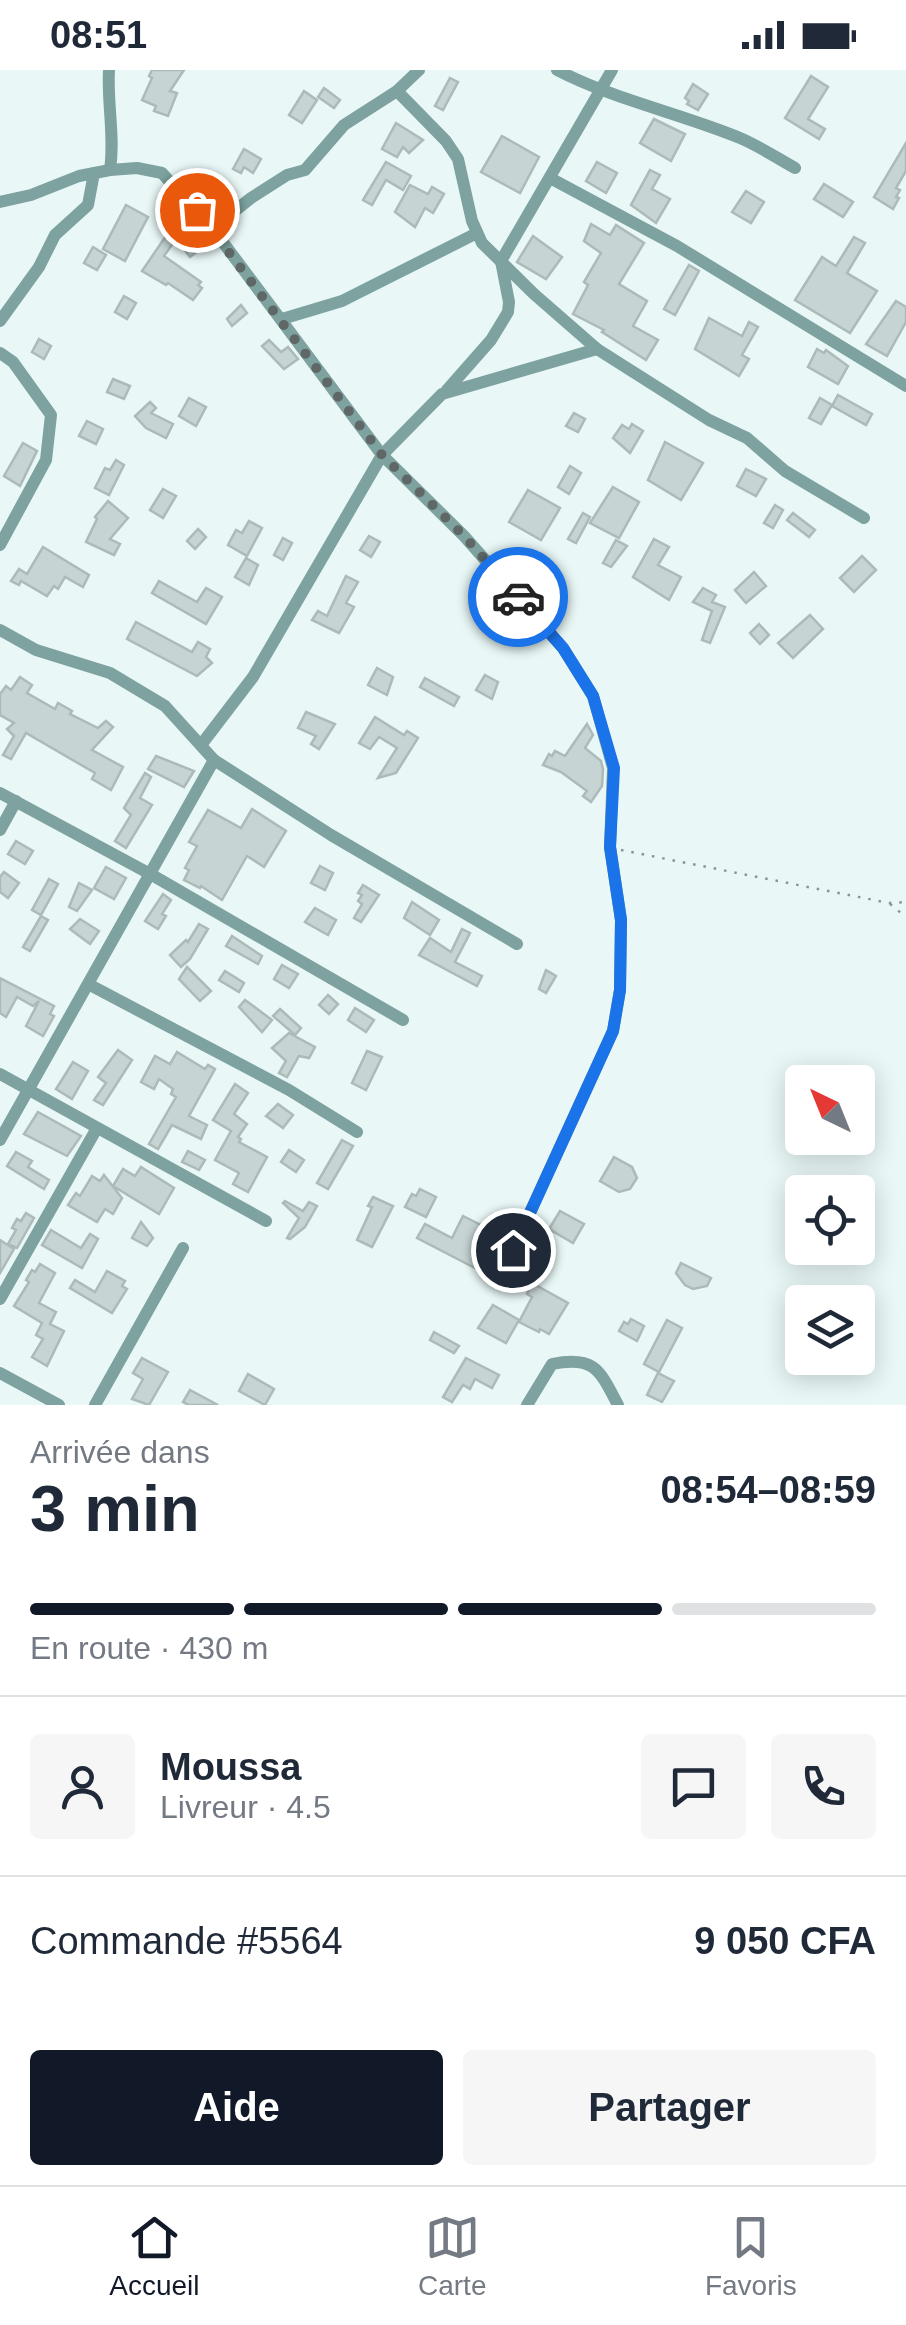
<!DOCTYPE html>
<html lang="fr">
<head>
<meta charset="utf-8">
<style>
	:root { --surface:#fff; --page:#f6f6f7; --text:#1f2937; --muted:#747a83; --line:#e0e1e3; --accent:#111827 }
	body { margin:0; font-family:Arial,sans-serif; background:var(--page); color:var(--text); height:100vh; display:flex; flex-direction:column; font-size:38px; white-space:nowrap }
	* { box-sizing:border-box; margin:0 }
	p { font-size:32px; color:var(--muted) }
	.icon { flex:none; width:55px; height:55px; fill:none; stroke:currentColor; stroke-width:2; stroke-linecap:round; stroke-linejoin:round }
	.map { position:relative; height:1335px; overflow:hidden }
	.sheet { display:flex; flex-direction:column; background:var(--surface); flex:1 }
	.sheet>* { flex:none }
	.needle { width:65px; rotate:317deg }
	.buttons { position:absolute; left:785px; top:995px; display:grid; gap:20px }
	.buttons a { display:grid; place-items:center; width:90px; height:90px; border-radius:10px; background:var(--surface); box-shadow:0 5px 25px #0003; font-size:50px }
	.pin { position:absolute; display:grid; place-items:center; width:85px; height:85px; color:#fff; margin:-42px; border:5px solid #fff; border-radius:50%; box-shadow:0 2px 10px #0007 }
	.courier { position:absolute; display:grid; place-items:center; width:100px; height:100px; margin:-50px; border:8px solid #1a73e8; border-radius:50%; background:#fff; color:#222; box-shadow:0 2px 12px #0007 }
	.head em { font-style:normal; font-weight:600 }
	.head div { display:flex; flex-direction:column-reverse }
	.head { display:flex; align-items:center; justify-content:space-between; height:170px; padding:0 30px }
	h1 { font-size:65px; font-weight:600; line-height:75px }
	.bar { display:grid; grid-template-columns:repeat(4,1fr); gap:15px 10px; align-content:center; height:120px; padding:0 30px }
	.bar i { height:12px; border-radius:8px; background:var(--line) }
	.bar .active { background:var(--accent) }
	.bar p { grid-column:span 4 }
	.line { display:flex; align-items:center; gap:25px; padding:0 30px; border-top:2px solid var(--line) }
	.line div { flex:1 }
	.round { display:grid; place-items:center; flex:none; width:105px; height:105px; border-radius:10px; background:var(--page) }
	.action { display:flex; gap:20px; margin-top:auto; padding:20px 30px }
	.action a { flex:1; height:115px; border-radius:10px; background:var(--accent); color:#fff; font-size:40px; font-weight:600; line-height:115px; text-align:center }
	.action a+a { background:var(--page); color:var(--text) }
	.status { display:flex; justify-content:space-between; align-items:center; height:70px; padding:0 50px; background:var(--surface); direction:ltr }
	.status svg { height:28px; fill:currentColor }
	.menu { display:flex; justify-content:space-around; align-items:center; height:140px; border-top:2px solid var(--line); background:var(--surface); font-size:28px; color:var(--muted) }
	.menu a { display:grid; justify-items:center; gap:5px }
	.menu .active { color:var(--accent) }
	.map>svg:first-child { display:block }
	.building { fill:#c6d5d4; stroke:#acbbb9; stroke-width:2.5 }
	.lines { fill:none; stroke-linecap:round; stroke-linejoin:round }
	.path { stroke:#899493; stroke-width:2.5; stroke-dasharray:2.5 8; stroke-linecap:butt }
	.minor { stroke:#7da29f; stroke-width:12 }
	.done { stroke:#5f6867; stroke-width:10; stroke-dasharray:0 18 }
	.route { stroke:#1a73e8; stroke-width:12 }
</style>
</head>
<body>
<div class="status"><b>08:51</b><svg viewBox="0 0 49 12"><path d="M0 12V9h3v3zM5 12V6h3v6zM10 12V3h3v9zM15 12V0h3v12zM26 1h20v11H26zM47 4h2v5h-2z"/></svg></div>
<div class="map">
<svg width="906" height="1335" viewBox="0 0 906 1335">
	<rect width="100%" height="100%" fill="#e9f8f7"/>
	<g class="building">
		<path d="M152,0H184L170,21L177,23L168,46L154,41L156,36L142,30L152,8L149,6Z"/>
		<path d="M811,6L828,17L808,49L825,59L819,69L785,48Z"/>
		<path d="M450,8L458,12L443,40L435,36Z"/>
		<path d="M693,14L708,24L698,40L687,34L689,31L685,28Z"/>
		<path d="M324,18L340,30L334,38L318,27Z"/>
		<path d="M304,21L317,30L302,53L289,45Z"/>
		<path d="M654,49L685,64L671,91L640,73Z"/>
		<path d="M396,53L423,70L409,83L403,77L397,87L382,79Z"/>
		<path d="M502,66L539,87L520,123L481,102Z"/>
		<path d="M906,73V101L896,118L900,120L896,127L899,128L893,139L874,127Z"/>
		<path d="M244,79L261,89L253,103L244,97L241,103L233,99Z"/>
		<path d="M386,92L411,106L403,120L386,110L372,135L363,130Z"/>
		<path d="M597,92L617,103L606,123L586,111Z"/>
		<path d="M650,100L660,105L652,119L670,129L656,153L631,135Z"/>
		<path d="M824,114L853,132L843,147L814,129Z"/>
		<path d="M410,115L428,124L432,117L444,124L433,143L425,138L415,157L395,142Z"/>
		<path d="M746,121L764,132L751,153L732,142Z"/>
		<path d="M126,135L148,147L125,191L103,179Z"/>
		<path d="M591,154L610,165L616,155L644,173L619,214L647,231L633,256L658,270L646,290L602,262L604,260L573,244L588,215L584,212L601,183L584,171Z"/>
		<path d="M200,161L208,173L190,187L181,175Z"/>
		<path d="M168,163L176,169L164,186L201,212L198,215L202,218L193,230L168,213L166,215L142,201Z"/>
		<path d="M533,166L562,187L546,209L517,192Z"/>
		<path d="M854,167L865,173L847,203L877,221L850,263L795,230L822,187L836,196Z"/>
		<path d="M93,177L106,185L97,200L84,193Z"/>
		<path d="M689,195L699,201L675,245L664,239Z"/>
		<path d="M124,226L136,233L127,249L115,242Z"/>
		<path d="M896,231L906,237V252L887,286L866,274Z"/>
		<path d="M241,235L247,243L232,256L227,249Z"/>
		<path d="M709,248L742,266L749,252L758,257L742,285L749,289L739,306L695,279Z"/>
		<path d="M39,269L51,276L44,289L32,282Z"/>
		<path d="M269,270L281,282L288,277L298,289L284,299L262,276Z"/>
		<path d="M817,279L824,283L826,280L848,296L838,314L808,297Z"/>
		<path d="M113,309L130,316L124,329L107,322Z"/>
		<path d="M838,325L872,344L866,355L832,336Z"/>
		<path d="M189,328L206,337L196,356L179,346Z"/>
		<path d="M820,328L832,335L821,354L809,348Z"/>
		<path d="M150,332L156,338L151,343L173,354L166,368L146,358L135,346Z"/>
		<path d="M574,343L585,349L578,362L566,356Z"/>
		<path d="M87,351L103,359L96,374L79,366Z"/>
		<path d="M632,354L643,361L630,383L613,368L622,355L629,359Z"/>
		<path d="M665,372L703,393L681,430L648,410Z"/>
		<path d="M23,373L37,381L20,416L4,406Z"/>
		<path d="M116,390L124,395L109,425L95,418L105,398L110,400Z"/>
		<path d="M570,396L581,403L569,424L558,417Z"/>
		<path d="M746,399L766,409L756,426L737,416Z"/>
		<path d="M613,417L639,432L619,468L590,453Z"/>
		<path d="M163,419L176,426L163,448L150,440Z"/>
		<path d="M528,420L560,438L541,470L509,452Z"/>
		<path d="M108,431L128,448L110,469L120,474L114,485L86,472L97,449L95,447Z"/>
		<path d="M775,435L783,440L773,458L764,453Z"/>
		<path d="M583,443L590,447L576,473L568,469Z"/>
		<path d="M793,443L815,460L809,467L787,450Z"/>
		<path d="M249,451L262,458L247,486L228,475L236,460L242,463Z"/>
		<path d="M198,459L206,467L195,479L187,471Z"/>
		<path d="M369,466L380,472L371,487L360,480Z"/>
		<path d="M283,468L292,473L283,490L274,485Z"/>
		<path d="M654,469L669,477L658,495L681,507L669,530L633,507Z"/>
		<path d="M616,470L627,476L611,497L603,493Z"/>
		<path d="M43,477L89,505L83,517L65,507L58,519L54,516L47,526L21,511L19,515L11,511L19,499L27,504Z"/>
		<path d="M862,486L876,500L854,522L840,508Z"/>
		<path d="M246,488L258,495L249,515L235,507Z"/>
		<path d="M754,502L766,516L746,533L735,520Z"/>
		<path d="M346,506L358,512L346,533L354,537L339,563L312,550L318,541L327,546Z"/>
		<path d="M159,511L197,532L206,518L222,527L206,554L152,523Z"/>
		<path d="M703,518L716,525L712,532L725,537L710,573L702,570L712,541L693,532Z"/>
		<path d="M810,545L823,559L793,588L778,573Z"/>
		<path d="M136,552L192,582L198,572L210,579L206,587L212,593L197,606L127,569Z"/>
		<path d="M759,554L769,565L760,574L750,563Z"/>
		<path d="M377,598L393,607L387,625L368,615Z"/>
		<path d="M485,605L498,612L492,629L476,620Z"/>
		<path d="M20,607L32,615L27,623L55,639L58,633L72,641L70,644L98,658L106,651L113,657L92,680L123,697L111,720L92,709L95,703L26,663L11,689L3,685L14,666L7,659L14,653L0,645V624L6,616L11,620Z"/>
		<path d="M425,608L459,627L454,636L420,617Z"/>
		<path d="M306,642L335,654L319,679L311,674L316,666L298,658Z"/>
		<path d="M375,647L404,665L407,661L418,668L396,703L378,708L397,678L379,667L370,679L359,673Z"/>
		<path d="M587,654L593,665L585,678L601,691L603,699L602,716L591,732L583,726L587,721L561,702L543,695L549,684L552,686L555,681L565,686Z"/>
		<path d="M156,686L194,701L184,717L148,699Z"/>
		<path d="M145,703L151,707L140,728L152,735L126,778L115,771L131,745L124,738Z"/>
		<path d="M252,739L286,761L264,797L247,786L222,830L201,816L200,818L184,810L189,800L185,798L197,776L189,772L208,740L241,758Z"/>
		<path d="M16,771L33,781L25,794L8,784Z"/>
		<path d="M320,796L333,803L325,820L311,813Z"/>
		<path d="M106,797L126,808L114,829L94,818Z"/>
		<path d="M4,802L19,813L8,828L0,822V807Z"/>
		<path d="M49,809L58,814L41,845L32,840Z"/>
		<path d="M79,813L92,820L77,841L69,837Z"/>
		<path d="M363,815L379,825L361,852L354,848L362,834L358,831L362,825L358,823Z"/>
		<path d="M163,824L171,830L162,844L166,846L158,859L145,851Z"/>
		<path d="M412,832L439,850L430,865L404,848Z"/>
		<path d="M315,838L336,850L328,865L305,852Z"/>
		<path d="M41,846L48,850L30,881L23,877Z"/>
		<path d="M80,849L99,861L90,874L70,859Z"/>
		<path d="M199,854L208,859L190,889L181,897L170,885L186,870L188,872Z"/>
		<path d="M462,859L470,863L455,892L482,906L477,916L419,885L430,868L451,882Z"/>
		<path d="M232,866L262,886L258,894L226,876Z"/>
		<path d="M282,895L298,904L289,918L274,909Z"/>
		<path d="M187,897L211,921L200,931L179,909Z"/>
		<path d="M546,900L556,906L546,923L539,919Z"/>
		<path d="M225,901L244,913L239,922L219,910Z"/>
		<path d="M0,908L54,936L50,944L54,946L43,966L26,956L39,931L33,936L17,927L6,947L0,943Z"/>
		<path d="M328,925L338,934L329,944L319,935Z"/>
		<path d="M245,930L272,950L262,962L239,937Z"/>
		<path d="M355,938L374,950L366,962L348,950Z"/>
		<path d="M280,939L301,958L295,965L273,946Z"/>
		<path d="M289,963L315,977L309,988L299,986L287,1007L279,1003L286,991L272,978Z"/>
		<path d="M118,980L132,990L103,1035L94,1030L106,1013L98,1007Z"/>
		<path d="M367,981L382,987L366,1020L352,1013Z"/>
		<path d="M177,982L205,999L208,995L215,999L189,1046L207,1055L201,1069L172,1055L158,1079L149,1074L176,1027L171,1024L173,1019L159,1009L154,1019L141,1012L155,986L170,994Z"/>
		<path d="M73,992L88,1001L72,1029L56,1019Z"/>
		<path d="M235,1014L248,1023L234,1044L247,1054L238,1067L241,1069L239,1072L267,1087L248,1122L233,1114L239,1103L215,1090L231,1061L213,1050Z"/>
		<path d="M278,1034L293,1045L283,1058L266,1046Z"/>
		<path d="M38,1042L81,1066L67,1086L24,1064Z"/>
		<path d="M342,1070L353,1076L328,1119L317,1113Z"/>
		<path d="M289,1080L304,1090L296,1102L281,1092Z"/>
		<path d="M188,1081L205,1090L199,1100L182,1092Z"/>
		<path d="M16,1082L32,1091L28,1097L49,1110L44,1119L7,1096Z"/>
		<path d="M614,1087L632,1097L637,1108L630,1119L619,1122L600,1111Z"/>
		<path d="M141,1097L174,1118L159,1144L113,1116L123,1099L135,1106Z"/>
		<path d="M104,1105L122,1128L113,1144L105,1139L97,1152L68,1135L76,1123L80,1126L92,1106L100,1111Z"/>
		<path d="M420,1119L436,1127L426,1147L405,1137L412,1124L416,1126Z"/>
		<path d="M373,1127L393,1136L372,1177L357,1170L372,1137L368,1136Z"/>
		<path d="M285,1131L303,1141L309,1132L317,1136L305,1157L290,1169L287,1168L299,1148L283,1133Z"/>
		<path d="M560,1141L584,1154L573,1173L549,1159Z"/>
		<path d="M26,1143L34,1148L17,1178L8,1174L16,1160L12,1158L17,1149L21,1151Z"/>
		<path d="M463,1146L491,1160L475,1198L417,1168L425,1154L452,1168Z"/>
		<path d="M141,1152L153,1168L147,1176L132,1168Z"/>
		<path d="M51,1160L81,1178L90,1164L98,1169L82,1198L42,1175Z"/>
		<path d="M0,1170L14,1179L0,1203Z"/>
		<path d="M681,1193L711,1208L707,1216L693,1219L685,1215L676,1203Z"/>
		<path d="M40,1194L55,1203L39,1233L56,1242L50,1254L64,1261L47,1296L32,1287L43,1269L36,1265L42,1253L14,1236L29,1212L26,1210L32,1200L35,1202Z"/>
		<path d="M107,1201L125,1211L122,1216L127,1219L112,1243L70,1218L75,1210L95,1222Z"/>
		<path d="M532,1213L568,1233L549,1264L540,1259L539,1262L519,1252L532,1227L527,1224Z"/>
		<path d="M493,1235L519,1250L506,1273L478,1258Z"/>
		<path d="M631,1249L644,1256L637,1271L619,1261L624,1252L628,1254Z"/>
		<path d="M667,1250L682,1258L659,1302L644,1294Z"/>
		<path d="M434,1262L459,1276L454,1283L430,1270Z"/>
		<path d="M142,1288L168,1302L149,1335L132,1329L143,1309L133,1303Z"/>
		<path d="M466,1288L499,1305L492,1318L475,1309L470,1319L463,1315L452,1332L443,1327Z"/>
		<path d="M658,1303L674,1311L662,1332L647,1325Z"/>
		<path d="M248,1304L274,1319L265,1335L239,1321Z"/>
		<path d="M190,1320L218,1335H189L183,1332Z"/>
	</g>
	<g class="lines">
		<g class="path">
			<path d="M621,780L889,833L906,832"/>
			<path d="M890,834L906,847"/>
		</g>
		<g class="minor">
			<path d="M109,0C107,34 115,66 110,100"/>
			<path d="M557,0C615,30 679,43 740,68C759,76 777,88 795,98"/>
			<path d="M397,21L446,71L458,89L472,151L482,173L534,224L597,279L709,350L747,368L785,401L864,448"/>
			<path d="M550,108L677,176L906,316"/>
			<path d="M0,132L31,125L79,106L110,100L137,98L162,103L219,167L382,385L464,466L563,578L593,626L613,698L610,777L621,850L620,920L613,961L501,1206"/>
			<path d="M212,159L251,128L287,105L305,100L344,55L397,21L419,0"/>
			<path d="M282,249L342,231L477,163"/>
			<path d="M0,251L39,197L55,165L88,135L94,103"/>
			<path d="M0,283L13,292L51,345L46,390L0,475"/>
			<path d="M447,320L491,270L508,242L509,232L501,191L612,0"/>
			<path d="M0,560L36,580L110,603L165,636L214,690L331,765L517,874"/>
			<path d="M201,675L253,607L382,385L442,324L597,279"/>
			<path d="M0,723L152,805L403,950"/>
			<path d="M0,760L16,731"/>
			<path d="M90,915L289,1020L357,1062"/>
			<path d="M0,1004L266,1151"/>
			<path d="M0,1070L214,690"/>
			<path d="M0,1229L97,1058"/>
			<path d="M0,1303L59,1335"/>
			<path d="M95,1335L183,1178"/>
			<path d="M527,1335L552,1294C595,1285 600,1301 618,1335"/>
		</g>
	</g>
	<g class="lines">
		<path class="done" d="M197,140L382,385L464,466L518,527"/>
		<path class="route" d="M513,1180L613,961L620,920L621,850L610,777L614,698L593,626L563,578L518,527"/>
	</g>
</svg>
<div class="buttons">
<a><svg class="needle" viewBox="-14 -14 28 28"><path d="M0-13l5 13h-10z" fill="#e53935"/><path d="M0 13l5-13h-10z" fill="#747a83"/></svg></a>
<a><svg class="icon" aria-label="locate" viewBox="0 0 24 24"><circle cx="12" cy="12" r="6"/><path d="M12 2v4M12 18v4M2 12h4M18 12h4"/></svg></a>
<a><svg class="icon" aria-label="layers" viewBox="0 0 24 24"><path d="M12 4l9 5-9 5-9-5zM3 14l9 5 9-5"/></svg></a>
</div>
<div class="pin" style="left:197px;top:140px;background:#ea580c"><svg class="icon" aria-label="bag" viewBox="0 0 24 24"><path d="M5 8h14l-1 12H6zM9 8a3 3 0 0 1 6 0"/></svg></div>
<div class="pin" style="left:513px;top:1180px;background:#1f2937"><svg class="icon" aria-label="home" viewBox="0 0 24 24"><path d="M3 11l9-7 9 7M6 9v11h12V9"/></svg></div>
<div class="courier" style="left:518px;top:527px"><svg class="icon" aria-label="car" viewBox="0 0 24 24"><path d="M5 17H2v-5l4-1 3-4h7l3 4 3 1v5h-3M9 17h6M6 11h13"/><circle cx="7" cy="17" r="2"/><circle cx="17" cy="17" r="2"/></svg></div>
</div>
<section class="sheet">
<div class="head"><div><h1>3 min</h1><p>Arrivée dans</p></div><em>08:54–08:59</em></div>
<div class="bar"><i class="active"></i><i class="active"></i><i class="active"></i><i></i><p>En route · 430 m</p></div>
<div class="line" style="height:180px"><a class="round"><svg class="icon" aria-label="person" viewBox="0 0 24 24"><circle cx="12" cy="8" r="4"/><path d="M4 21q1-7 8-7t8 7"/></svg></a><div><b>Moussa</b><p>Livreur · 4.5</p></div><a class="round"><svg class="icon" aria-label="chat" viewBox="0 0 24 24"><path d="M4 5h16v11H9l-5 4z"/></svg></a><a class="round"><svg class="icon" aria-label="phone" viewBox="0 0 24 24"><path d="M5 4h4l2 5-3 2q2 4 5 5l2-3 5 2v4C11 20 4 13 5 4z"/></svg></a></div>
<div class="line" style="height:130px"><div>Commande #5564</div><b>9 050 CFA</b></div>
<div class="action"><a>Aide</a><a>Partager</a></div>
</section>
<nav class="menu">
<a class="active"><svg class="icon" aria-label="home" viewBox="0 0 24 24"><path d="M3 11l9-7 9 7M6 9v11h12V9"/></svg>Accueil</a>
<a><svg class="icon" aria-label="map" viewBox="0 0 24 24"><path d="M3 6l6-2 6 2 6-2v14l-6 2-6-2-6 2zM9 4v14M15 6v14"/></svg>Carte</a>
<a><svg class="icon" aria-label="saved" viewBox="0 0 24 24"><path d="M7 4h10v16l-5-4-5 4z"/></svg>Favoris</a>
</nav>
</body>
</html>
